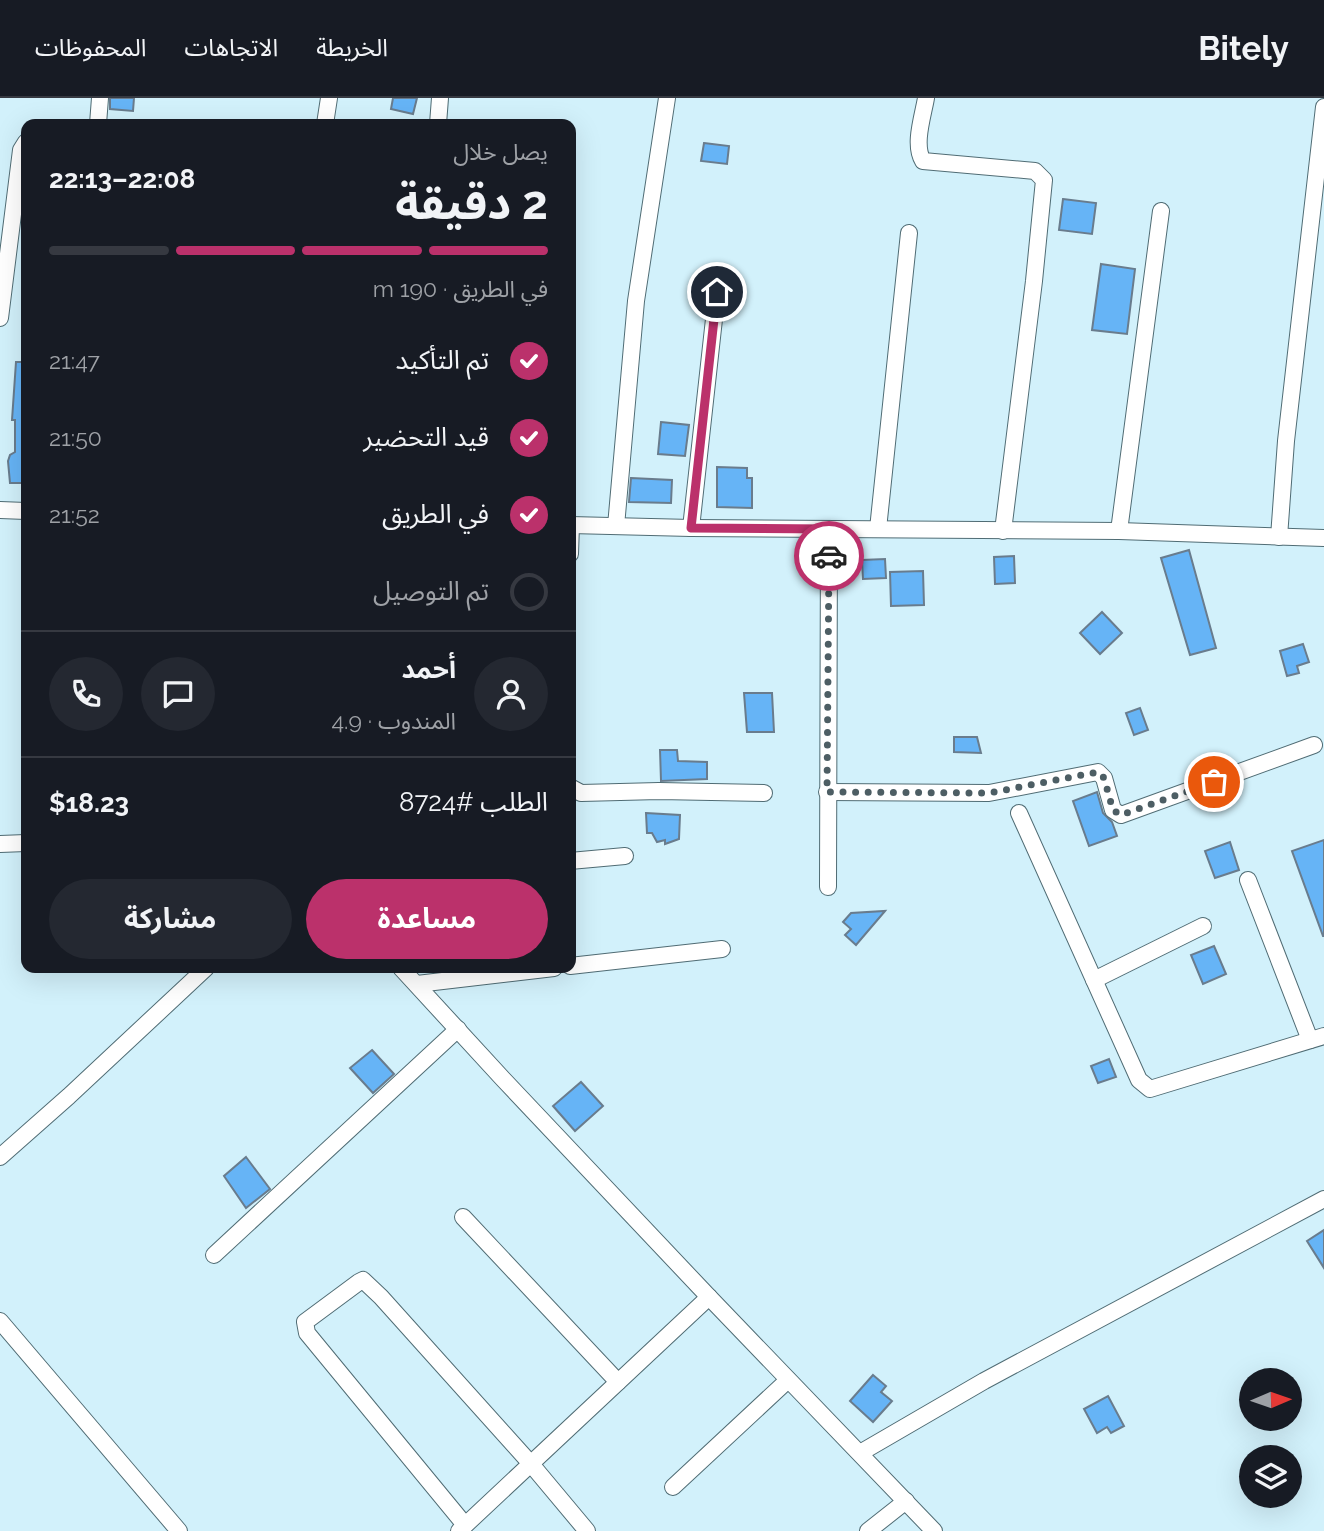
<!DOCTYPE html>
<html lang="ar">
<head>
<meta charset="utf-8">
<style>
	:root { --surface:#171b24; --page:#242831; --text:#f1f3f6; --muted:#9ea1a6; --line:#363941; --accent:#bb316b }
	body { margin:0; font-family:Raleway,"Noto Sans Arabic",sans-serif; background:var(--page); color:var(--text); direction:rtl; height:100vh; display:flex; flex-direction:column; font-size:26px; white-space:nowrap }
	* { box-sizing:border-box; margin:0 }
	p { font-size:23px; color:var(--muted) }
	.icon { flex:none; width:38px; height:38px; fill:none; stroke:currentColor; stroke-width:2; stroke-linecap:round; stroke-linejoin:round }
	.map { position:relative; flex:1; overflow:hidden; direction:ltr }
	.side { position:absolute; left:21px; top:21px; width:555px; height:854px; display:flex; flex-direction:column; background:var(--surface); border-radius:14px; box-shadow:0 7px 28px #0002; direction:rtl }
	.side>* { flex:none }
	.needle { width:46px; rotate:88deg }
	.tools { position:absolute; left:1239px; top:1270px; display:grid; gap:14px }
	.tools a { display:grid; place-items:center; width:63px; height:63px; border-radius:50%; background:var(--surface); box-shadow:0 7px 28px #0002; font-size:35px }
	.pin { position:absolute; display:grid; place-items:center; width:60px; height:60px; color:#fff; margin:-30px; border:4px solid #fff; border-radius:50%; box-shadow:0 2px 7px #0007 }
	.courier { position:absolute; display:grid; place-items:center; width:70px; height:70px; margin:-35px; border:5px solid #bb316b; border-radius:50%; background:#fff; color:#222; box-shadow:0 2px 9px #0007 }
	.headline em { font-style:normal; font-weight:700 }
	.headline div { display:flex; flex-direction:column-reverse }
	.headline { display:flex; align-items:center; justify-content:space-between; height:119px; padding:0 28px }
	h1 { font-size:46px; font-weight:700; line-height:52px }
	.bar { display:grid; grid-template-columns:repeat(4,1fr); gap:10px 7px; align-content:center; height:84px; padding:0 28px }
	.bar i { height:9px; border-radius:5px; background:var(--line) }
	.bar .on { background:var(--accent) }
	.bar p { grid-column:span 4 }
	.line { display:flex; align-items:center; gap:18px; padding:0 28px; border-top:2px solid var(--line) }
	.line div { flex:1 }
	.round { display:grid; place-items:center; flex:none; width:74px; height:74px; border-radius:37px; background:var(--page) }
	ol { padding:0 28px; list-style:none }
	li { display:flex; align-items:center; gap:21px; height:77px }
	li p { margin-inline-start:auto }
	li .icon { padding:7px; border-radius:50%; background:var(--accent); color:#fff; stroke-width:4 }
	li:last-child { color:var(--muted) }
	li i { width:38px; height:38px; border:4px solid var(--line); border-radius:50% }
	.primary-button { display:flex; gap:14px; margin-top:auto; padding:14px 28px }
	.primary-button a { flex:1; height:80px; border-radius:42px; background:var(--accent); color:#fff; font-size:28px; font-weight:700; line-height:80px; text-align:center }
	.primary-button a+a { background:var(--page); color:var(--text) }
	header { display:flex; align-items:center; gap:42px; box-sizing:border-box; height:98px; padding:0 35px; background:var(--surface); border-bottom:2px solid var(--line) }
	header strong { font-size:33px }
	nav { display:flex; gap:38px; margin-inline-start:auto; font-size:24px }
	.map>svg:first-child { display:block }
	.building { fill:#66b4f6; stroke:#697c8d; stroke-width:2 }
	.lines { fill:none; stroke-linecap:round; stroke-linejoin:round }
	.street-casing { stroke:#506c74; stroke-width:18 }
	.street { stroke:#fff; stroke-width:16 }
	.done { stroke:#4d5e64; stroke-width:7; stroke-dasharray:0 12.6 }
	.route { stroke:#bb316b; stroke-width:9 }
</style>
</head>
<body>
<header>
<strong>Bitely</strong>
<nav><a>الخريطة</a><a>الاتجاهات</a><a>المحفوظات</a></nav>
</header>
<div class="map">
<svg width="1324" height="1433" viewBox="0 0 1324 1433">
	<rect width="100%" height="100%" fill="#d2f1fb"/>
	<g class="building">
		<path d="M110,0H134L133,13L110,11Z"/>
		<path d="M393,0H417L413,16L391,11Z"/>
		<path d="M704,45L729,48L727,66L701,63Z"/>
		<path d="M1063,101L1096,105L1092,136L1059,132Z"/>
		<path d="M1101,166L1135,171L1127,236L1092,232Z"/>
		<path d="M16,264H26V385H10L8,363L10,357L15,354V322H12Z"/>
		<path d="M661,324L689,327L685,358L658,356Z"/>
		<path d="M717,369L747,370V380H752V410L717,409Z"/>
		<path d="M631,380L672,382L671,405L629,404Z"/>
		<path d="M1189,452L1216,550L1190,557L1161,460Z"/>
		<path d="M1014,458L1015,485L995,486L994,459Z"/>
		<path d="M885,461L886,480L863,481L862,462Z"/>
		<path d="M923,473L924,507L891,508L890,474Z"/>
		<path d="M1102,514L1122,535L1100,556L1080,535Z"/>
		<path d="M1303,546L1309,564L1297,568L1299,575L1287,578L1280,553Z"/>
		<path d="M744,595H772L774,634H747Z"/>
		<path d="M1140,610L1148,632L1134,637L1126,615Z"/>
		<path d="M954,639H977L981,655L954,654Z"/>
		<path d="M660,652H677L678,663L707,664V681L661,683Z"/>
		<path d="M1097,694L1103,715L1112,724L1117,738L1089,748L1073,703Z"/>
		<path d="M646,715L680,717L679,741L665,746V742L657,744L652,735H647Z"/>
		<path d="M1324,742V838H1323L1292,753Z"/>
		<path d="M1230,744L1239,772L1215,780L1205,753Z"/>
		<path d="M885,813L856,847L845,837L851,831L843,824L851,815Z"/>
		<path d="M1214,848L1226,876L1203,886L1191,857Z"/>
		<path d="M372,952L394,976L373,995L350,970Z"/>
		<path d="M1109,961L1116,979L1098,985L1091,968Z"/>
		<path d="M581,984L603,1008L575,1033L553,1008Z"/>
		<path d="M246,1059L270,1091L246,1110L224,1078Z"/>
		<path d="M1324,1132V1170L1307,1143Z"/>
		<path d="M873,1277L886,1288L881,1294L892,1303L873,1324L850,1303Z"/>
		<path d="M1108,1298L1124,1328L1111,1335L1107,1329L1097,1335L1084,1311Z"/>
	</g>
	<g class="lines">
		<defs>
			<g id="street">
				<path d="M926,0C923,18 913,47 923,63L1035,73L1044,82L1034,183L1003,433"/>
				<path d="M98,26L100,0"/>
				<path d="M325,26L329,0"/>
				<path d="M438,26L440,0"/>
				<path d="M0,220L21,52L26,44"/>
				<path d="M0,412L26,413"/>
				<path d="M570,427L691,430L1119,433L1324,440"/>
				<path d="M616,428L636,203L667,0"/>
				<path d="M691,430L717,194"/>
				<path d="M878,431L909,135"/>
				<path d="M1119,433L1161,113"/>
				<path d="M1279,439L1286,343L1324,9"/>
				<path d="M570,456L571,427"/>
				<path d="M570,689L581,695L659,693L764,695"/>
				<path d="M827,694L989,695L1098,674L1104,680L1113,712L1121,717L1314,647"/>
				<path d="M1019,715L1139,982L1150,991L1324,938"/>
				<path d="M0,746L26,745"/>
				<path d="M570,763L625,758"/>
				<path d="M1248,782L1310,942"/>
				<path d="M828,789L829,431"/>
				<path d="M570,868L722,851"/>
				<path d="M401,870L503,981L709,1199L934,1433"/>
				<path d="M1094,882L1203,828"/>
				<path d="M417,886L554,870"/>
				<path d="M0,1059L69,998L206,870"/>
				<path d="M463,1119L618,1284"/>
				<path d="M214,1157L458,931"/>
				<path d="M0,1223L179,1433"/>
				<path d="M860,1355L984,1283L1324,1101"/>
				<path d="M673,1389L788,1282"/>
				<path d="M465,1427L307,1235L305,1224L359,1184L363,1182L381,1199L531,1366L587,1433"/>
				<path d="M459,1433L709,1199"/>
				<path d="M868,1433L906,1403"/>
			</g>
		</defs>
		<use href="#street" class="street-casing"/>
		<use href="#street" class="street"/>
	</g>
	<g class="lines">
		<path class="done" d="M829,458L827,694L989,695L1098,674L1104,680L1113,712L1121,717L1214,684"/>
		<path class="route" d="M717,194L691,430L829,431V458"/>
	</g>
</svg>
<div class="tools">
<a><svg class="needle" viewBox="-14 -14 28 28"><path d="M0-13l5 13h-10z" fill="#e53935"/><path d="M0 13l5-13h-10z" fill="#9ea1a6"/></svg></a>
<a><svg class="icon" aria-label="layers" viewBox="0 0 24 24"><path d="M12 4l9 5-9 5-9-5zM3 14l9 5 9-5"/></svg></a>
</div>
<div class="pin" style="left:1214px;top:684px;background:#ea580c"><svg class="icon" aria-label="bag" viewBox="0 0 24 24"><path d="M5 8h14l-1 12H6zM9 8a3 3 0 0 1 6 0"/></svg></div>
<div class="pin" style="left:717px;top:194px;background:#1f2937"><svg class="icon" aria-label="home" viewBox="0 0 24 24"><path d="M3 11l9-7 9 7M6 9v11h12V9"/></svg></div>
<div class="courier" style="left:829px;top:458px"><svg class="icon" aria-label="car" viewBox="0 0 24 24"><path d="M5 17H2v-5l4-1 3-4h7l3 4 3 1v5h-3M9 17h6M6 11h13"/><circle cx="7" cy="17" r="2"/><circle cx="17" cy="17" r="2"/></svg></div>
<section class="side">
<div class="headline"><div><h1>2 دقيقة</h1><p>يصل خلال</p></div><em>22:08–22:13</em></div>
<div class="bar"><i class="on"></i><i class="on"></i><i class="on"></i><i></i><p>في الطريق · 190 m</p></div>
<ol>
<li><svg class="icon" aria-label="check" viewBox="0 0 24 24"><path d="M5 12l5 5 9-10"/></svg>تم التأكيد<p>21:47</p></li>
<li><svg class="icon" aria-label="check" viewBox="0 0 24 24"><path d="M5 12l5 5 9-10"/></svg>قيد التحضير<p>21:50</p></li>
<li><svg class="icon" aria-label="check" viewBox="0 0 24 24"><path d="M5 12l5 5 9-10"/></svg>في الطريق<p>21:52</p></li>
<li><i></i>تم التوصيل</li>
</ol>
<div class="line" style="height:126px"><a class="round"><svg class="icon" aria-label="person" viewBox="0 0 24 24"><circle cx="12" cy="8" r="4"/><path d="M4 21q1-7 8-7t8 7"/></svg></a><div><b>أحمد</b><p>المندوب · 4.9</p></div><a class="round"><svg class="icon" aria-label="chat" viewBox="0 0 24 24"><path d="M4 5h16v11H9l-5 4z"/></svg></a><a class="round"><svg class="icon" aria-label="phone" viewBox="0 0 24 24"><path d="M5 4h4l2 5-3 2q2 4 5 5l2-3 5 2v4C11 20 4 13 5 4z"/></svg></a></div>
<div class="line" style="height:91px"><div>الطلب #8724</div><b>$18.23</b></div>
<div class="primary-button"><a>مساعدة</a><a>مشاركة</a></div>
</section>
</div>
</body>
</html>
